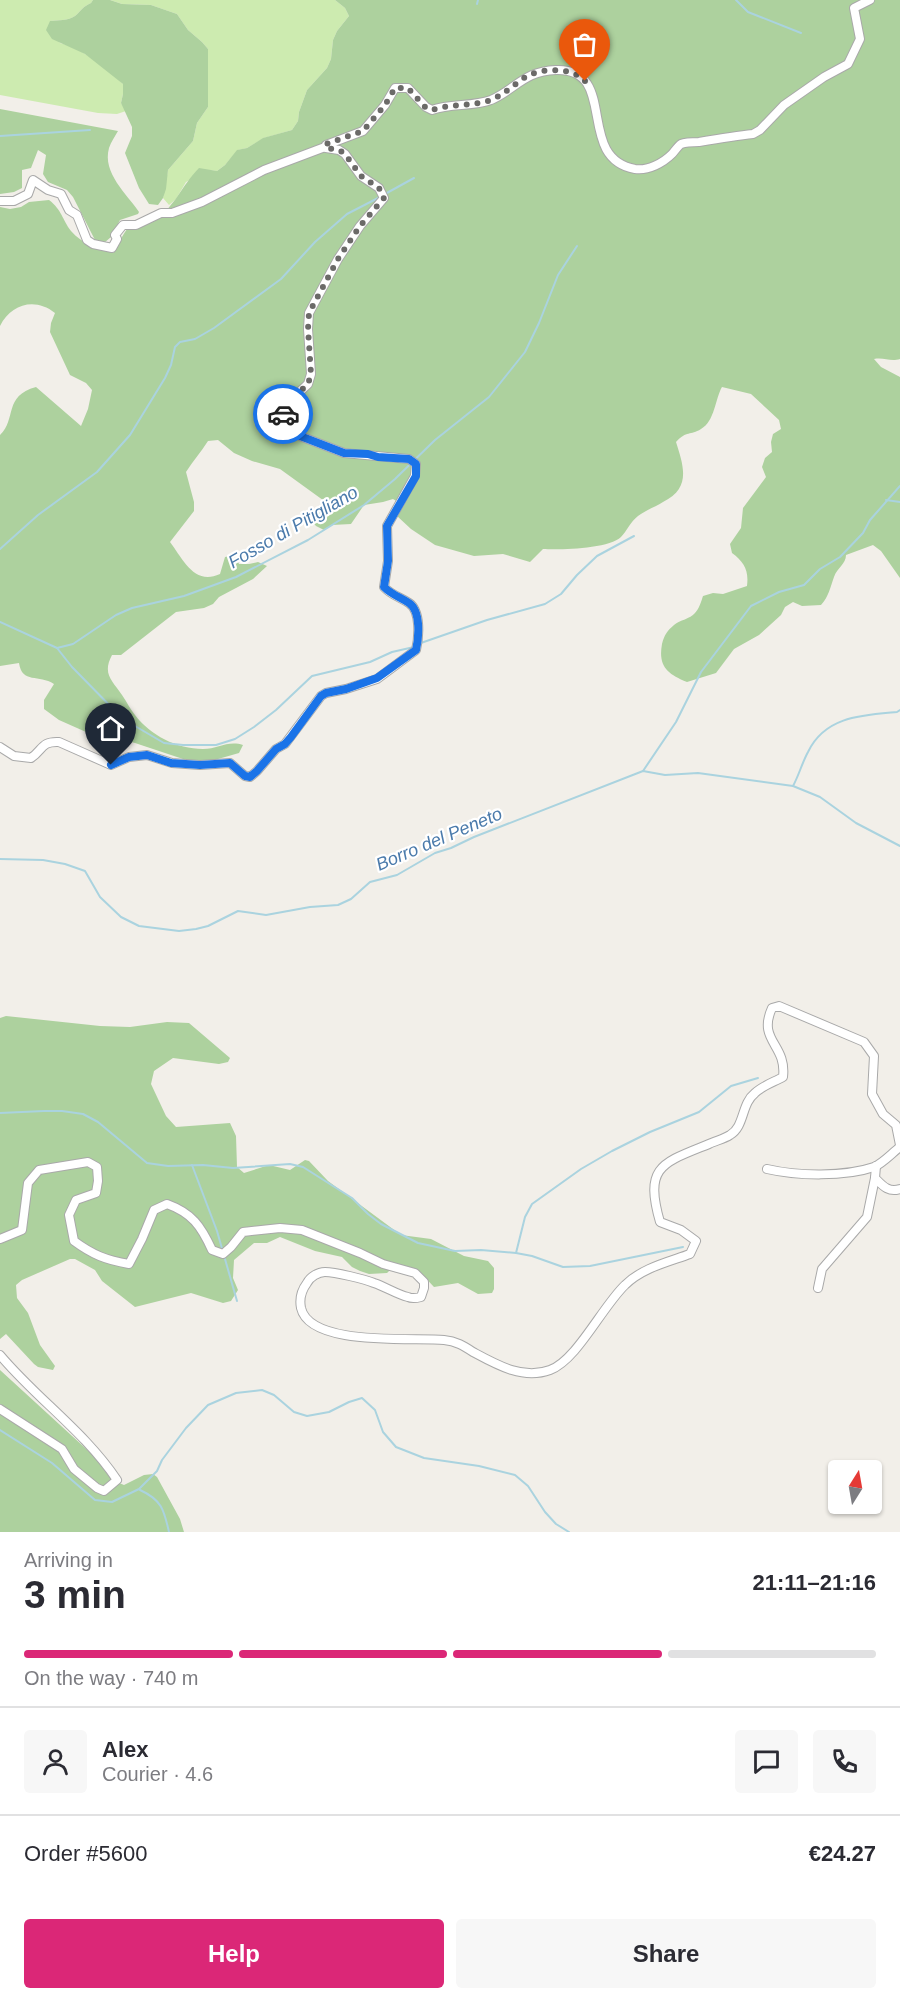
<!DOCTYPE html>
<html lang="en">
<head>
<meta charset="utf-8">
<style>
	:root { --surface:#fff; --page:#f7f7f7; --text:#2b2b33; --muted:#7c7c81; --line:#e1e1e2; --accent:#db2777 }
	body { margin:0; font-family:Arial,sans-serif; background:var(--page); color:var(--text); height:100vh; display:flex; flex-direction:column; font-size:22px; white-space:nowrap }
	* { box-sizing:border-box; margin:0 }
	p { font-size:20px; color:var(--muted) }
	.icon { flex:none; width:33px; height:33px; fill:none; stroke:currentColor; stroke-width:2; stroke-linecap:round; stroke-linejoin:round }
	.map { position:relative; height:1532px; overflow:hidden }
	.sheet { display:flex; flex-direction:column; background:var(--surface); flex:1 }
	.sheet>* { flex:none }
	.needle { width:39px; rotate:11deg }
	.buttons { position:absolute; left:828px; top:1460px; display:grid; gap:12px }
	.buttons a { display:grid; place-items:center; width:54px; height:54px; border-radius:6px; background:var(--surface); box-shadow:0 2px 4px #0004; font-size:30px }
	.pin { position:absolute; display:grid; place-items:center; width:51px; height:51px; color:#fff; margin:-62px -26px; border-radius:50% 50% 50% 0; rotate:-45deg; box-shadow:0 0 6px #0007 }
	.pin .icon { rotate:45deg }
	.courier { position:absolute; display:grid; place-items:center; width:60px; height:60px; margin:-30px; border:4px solid #1a73e8; border-radius:50%; background:#fff; color:#222; box-shadow:0 2px 8px #0007 }
	.overview em { font-style:normal; font-weight:600 }
	.overview div { display:flex; flex-direction:column-reverse }
	.overview { display:flex; align-items:center; justify-content:space-between; height:102px; padding:0 24px }
	h1 { font-size:39px; font-weight:600; line-height:45px }
	.bar { display:grid; grid-template-columns:repeat(4,1fr); gap:9px 6px; align-content:center; height:72px; padding:0 24px }
	.bar i { height:8px; border-radius:4px; background:var(--line) }
	.bar .current { background:var(--accent) }
	.bar p { grid-column:span 4 }
	.line { display:flex; align-items:center; gap:15px; padding:0 24px; border-top:2px solid var(--line) }
	.line div { flex:1 }
	.round { display:grid; place-items:center; flex:none; width:63px; height:63px; border-radius:6px; background:var(--page) }
	.cta { display:flex; gap:12px; margin-top:auto; padding:12px 24px }
	.cta a { flex:1; height:69px; border-radius:6px; background:var(--accent); color:#fff; font-size:24px; font-weight:600; line-height:69px; text-align:center }
	.cta a+a { background:var(--page); color:var(--text) }
	.map>svg:first-child { display:block }
	.grass { fill:#cdebb0 }
	.forest { fill:#add19e }
	.lines { fill:none; stroke-linecap:round; stroke-linejoin:round }
	.stream { stroke:#aad3df; stroke-width:2 }
	.street-casing { stroke:#a9a9a9; stroke-width:10 }
	.street { stroke:#fff; stroke-width:8 }
	.done { stroke:#6b6a68; stroke-width:6; stroke-dasharray:0 10.8 }
	.route { stroke:#1a73e8; stroke-width:8 }
	.labels { text-anchor:middle; stroke-width:4.5; stroke-linejoin:round; paint-order:stroke }
	.water-label { font-size:18px; font-style:italic; fill:#4a7aab; stroke:#fff }
</style>
</head>
<body>
<div class="map">
<svg width="900" height="1532" viewBox="0 0 900 1532">
	<rect width="100%" height="100%" fill="#f2efe9"/>
	<g class="grass">
		<path d="M0,0H93L91,3C82,7 82,10 75,16C68,21 58,20 50,21L60,43C83,49 106,67 123,84V94L121,103L126,111L117,114L98,113L0,95Z"/>
		<path d="M110,0H335L345,8L349,16L337,31L333,40L331,59L327,68L307,90L299,112L298,121L292,130L264,138L247,148L238,150L225,165L217,171L208,170L186,182L176,199L169,205L163,198L168,170L193,141L197,123L208,107V49L202,42L188,30L177,14L151,5L122,4Z"/>
	</g>
	<g class="forest">
		<path d="M93,0H110L122,4L151,5L177,14L188,30L202,42L208,49V107L197,123L193,141L168,170L166,189L163,198L158,205L149,204L139,188L125,153L132,136V127L121,103L123,94V84L85,54L52,39L46,30L50,21C58,20 68,21 75,16C82,10 82,7 91,3Z"/>
		<path d="M335,0H900V359C890,362 884,357 874,359L881,367L900,377V578L881,551L873,545L846,555C846,564 837,568 834,577C830,588 829,596 821,605L802,606L793,602L785,607L781,615L759,635L734,649L716,673L687,682C667,674 658,666 662,644C664,635 668,630 674,625C680,620 690,619 695,613C699,609 701,602 703,596L713,593L723,594L747,586C749,570 744,562 732,553L730,544L741,528L743,508L766,477L762,467L765,458L772,452L771,442L773,434L781,429L779,420L751,394L722,387C715,399 715,421 701,429C690,436 687,430 676,442C684,467 691,488 663,502C655,507 646,510 638,516C630,522 627,531 621,537C609,549 559,550 543,549L530,562L503,554L474,556L435,545L411,529L397,516L401,504L393,499L383,502L364,505L351,524L332,525L324,530L316,526L310,519L311,510L322,511L327,503L280,469L252,461L234,453L218,440L208,441C201,452 193,461 186,472L194,502V511L170,542C183,559 194,586 220,574L225,557L235,555L239,564H249L258,562L267,566L253,579L219,597L213,604L204,608L176,612L121,655H112C102,674 112,680 122,695C127,702 130,709 135,715C150,735 177,749 203,749C218,749 228,740 243,745L239,753L211,761L192,762L135,743L112,737L104,733L95,736L59,720L44,709V700L54,684C39,674 22,684 19,663L0,666V435C17,419 3,396 36,387L81,426L88,409L92,390L86,383L70,375L50,332L51,323L55,313C35,297 11,304 0,326V207L10,209L21,207L29,202L49,200C62,210 62,219 71,231C82,244 98,249 113,253C119,246 120,239 125,232C132,221 153,218 165,214C168,207 173,203 177,197C184,187 190,177 199,168L217,171L225,165L237,150L247,148L263,138L292,130L298,121L299,112L307,90L327,68L331,59L333,40L337,31L349,16L345,8Z"/>
		<path d="M0,109L118,131C115,136 111,142 109,148C102,173 127,194 139,212L138,214L120,220L111,237L104,243L95,240L73,197L67,190L48,182L43,174L46,155L38,150L31,168L22,170V188L14,192L0,194Z"/>
		<path d="M6,1016L100,1026L130,1027L167,1022L189,1023L230,1058L228,1062L219,1064L173,1058L154,1071L151,1084L166,1116L176,1127L230,1123L236,1136L237,1167L244,1173L269,1165L290,1170L305,1160L309,1161L328,1181L401,1235L431,1239L464,1256L488,1261L494,1268V1289L492,1293L478,1294L458,1283L434,1287L419,1271L395,1265L387,1273L369,1274L360,1271L352,1267L342,1257L315,1251L280,1237L267,1243H254L234,1260L233,1278L238,1290L231,1301L223,1303L191,1293L135,1307L102,1281L95,1270L75,1259H70L22,1280L16,1285L17,1298L28,1313L40,1345L55,1366L53,1370L38,1367L34,1364L6,1334L0,1339V1018Z"/>
		<path d="M0,1370L95,1457L112,1480L124,1485L144,1475L153,1474L157,1477L180,1519L184,1532H0Z"/>
	</g>
	<g class="lines">
		<g class="stream">
			<path d="M736,0L748,12L801,33"/>
			<path d="M477,4L478,0"/>
			<path d="M0,136L90,130"/>
			<path d="M385,194L414,178"/>
			<path d="M886,500L900,502"/>
			<path d="M0,549L38,515L97,472L130,435L165,378L171,365L175,347L180,342L195,339L214,328L281,279L315,242L347,214L380,197"/>
			<path d="M0,622L57,648L72,667L123,719L164,743L183,745H216L235,739L254,727L276,710L312,676L370,662L392,652L414,647"/>
			<path d="M418,644L487,620L545,604L561,594L577,575L597,556L634,536"/>
			<path d="M57,648L73,644L116,615L132,608L184,596L236,577L308,540L364,505L395,479L435,440L489,397L525,352L539,323L558,275L577,246"/>
			<path d="M643,771L676,722L701,672L751,606L779,592L804,585L820,569L840,557L863,533L870,520L900,486"/>
			<path d="M793,786C799,775 802,763 808,752C825,716 863,715 897,712L900,710"/>
			<path d="M0,859L43,860L65,864L85,871L100,897L121,917L139,926L179,931L196,929L208,926L238,911L266,915L310,907L338,905L351,899L370,882L397,875L435,853L451,848L474,837L643,771L665,775L698,773L793,786L820,797L856,823L900,846"/>
			<path d="M0,1113L44,1111H62L83,1114L98,1122L147,1163L168,1166L203,1165L233,1168L290,1164L303,1167L352,1198L368,1214L381,1224L418,1243L455,1251L481,1250L516,1253L532,1256L563,1267L590,1266L683,1247"/>
			<path d="M192,1165L217,1231L237,1301"/>
			<path d="M516,1253L525,1217L532,1204L581,1169L612,1151L650,1132L699,1112L731,1086L758,1078"/>
			<path d="M0,1430L52,1463L95,1500L112,1502L139,1489L157,1471L162,1460L186,1428L208,1405L236,1393L262,1390L274,1395L294,1412L307,1416L329,1412L349,1402L362,1398L375,1410L383,1432L396,1447L424,1458L479,1466L515,1475L528,1486L545,1512L556,1524L569,1532"/>
			<path d="M140,1490C162,1500 164,1510 169,1532"/>
		</g>
		<defs>
			<g id="street">
				<path d="M0,201H14L28,194L33,180L48,190L61,194L69,210L77,215L87,240L93,244L112,248L117,239L115,235L123,225H136L161,213H172L202,202L264,170L325,147"/>
				<path d="M0,747L14,756L31,758C43,750 41,741 59,742L111,765L129,757L147,755L172,763L200,765L230,763L245,776L250,777L257,771L276,749L285,744L321,696L326,693L346,689L377,679L416,650C419,637 421,611 409,603C400,597 391,595 384,587L388,561L387,526L415,476L416,464L409,459L344,453L300,436L289,427L283,414L292,399L308,384L311,374L308,329L309,313L338,259L360,226L384,198L379,188L361,176L345,154L339,150L326,148V145L363,131L385,105L395,88H408L426,107L432,110C451,103 472,107 491,100C516,89 524,71 556,70C620,68 574,158 635,169C648,171 663,163 672,154C674,152 678,146 681,144C686,142 694,142 699,142C717,139 735,136 753,134L760,130L784,105L824,77L848,64L860,39L854,8L870,0"/>
				<path d="M876,1166L875,1178C882,1185 888,1193 900,1189"/>
				<path d="M767,1169C797,1176 845,1177 874,1167C883,1163 892,1153 900,1147"/>
				<path d="M0,1239L22,1230L28,1183L39,1170L88,1162L97,1167L98,1181L96,1193L76,1200L69,1215L74,1241C93,1255 106,1260 129,1264L142,1239L154,1210L167,1204C192,1213 201,1226 212,1250L223,1254L231,1247L243,1232L280,1228L302,1230L360,1253L383,1264L415,1273L424,1282V1288L421,1297C417,1298 412,1299 408,1297C396,1294 386,1287 374,1283C364,1279 335,1272 325,1272C318,1272 310,1277 307,1283C301,1291 299,1298 301,1308C310,1347 413,1337 444,1340C456,1341 464,1346 473,1352C497,1365 523,1380 550,1370C577,1360 602,1307 625,1285C642,1268 668,1262 690,1254L696,1241L681,1230L660,1222C644,1166 662,1163 709,1144C715,1141 724,1139 730,1135C745,1126 741,1104 755,1093C762,1086 774,1082 783,1077C787,1044 757,1041 772,1008L779,1006L864,1042L874,1056L872,1094L883,1114L896,1125L900,1145"/>
				<path d="M818,1288L822,1269L867,1217L875,1178"/>
				<path d="M0,1355C37,1399 85,1432 117,1480L104,1491L97,1488L74,1469L62,1449L0,1409"/>
			</g>
		</defs>
		<use href="#street" class="street-casing"/>
		<use href="#street" class="street"/>
	</g>
	<g class="lines">
		<path class="done" d="M283,414L292,399L308,384L311,374L308,329L309,313L338,259L360,226L384,198L379,188L361,176L345,154L339,150L326,148V144L363,131L385,105L395,88H408L426,108L432,110C450,104 470,106 488,101C503,96 514,84 527,76C543,68 572,67 585,81"/>
		<path class="route" d="M111,765L129,757L147,755L171,763L200,765L230,763L245,776L250,777L257,771L276,749L285,744L291,737L321,696L326,693L346,689L377,678L416,650C419,637 421,611 409,603C400,597 392,595 384,587L388,561L387,526L416,476V464L409,459L378,457L368,454L344,453L300,436L289,428L283,414"/>
	</g>
	<g class="labels">
		<g class="water-label">
			<text transform="translate(293 527) rotate(-30)" y="6">Fosso di Pitigliano</text>
			<text transform="translate(439 839) rotate(-23)" y="6">Borro del Peneto</text>
		</g>
	</g>
</svg>
<div class="buttons">
<a><svg class="needle" viewBox="-14 -14 28 28"><path d="M0-13l5 13h-10z" fill="#e53935"/><path d="M0 13l5-13h-10z" fill="#7c7c81"/></svg></a>
</div>
<div class="pin" style="left:585px;top:81px;background:#ea580c"><svg class="icon" aria-label="bag" viewBox="0 0 24 24"><path d="M5 8h14l-1 12H6zM9 8a3 3 0 0 1 6 0"/></svg></div>
<div class="pin" style="left:111px;top:765px;background:#1f2937"><svg class="icon" aria-label="home" viewBox="0 0 24 24"><path d="M3 11l9-7 9 7M6 9v11h12V9"/></svg></div>
<div class="courier" style="left:283px;top:414px"><svg class="icon" aria-label="car" viewBox="0 0 24 24"><path d="M5 17H2v-5l4-1 3-4h7l3 4 3 1v5h-3M9 17h6M6 11h13"/><circle cx="7" cy="17" r="2"/><circle cx="17" cy="17" r="2"/></svg></div>
</div>
<section class="sheet">
<div class="overview"><div><h1>3 min</h1><p>Arriving in</p></div><em>21:11–21:16</em></div>
<div class="bar"><i class="current"></i><i class="current"></i><i class="current"></i><i></i><p>On the way · 740 m</p></div>
<div class="line" style="height:108px"><a class="round"><svg class="icon" aria-label="person" viewBox="0 0 24 24"><circle cx="12" cy="8" r="4"/><path d="M4 21q1-7 8-7t8 7"/></svg></a><div><b>Alex</b><p>Courier · 4.6</p></div><a class="round"><svg class="icon" aria-label="chat" viewBox="0 0 24 24"><path d="M4 5h16v11H9l-5 4z"/></svg></a><a class="round"><svg class="icon" aria-label="phone" viewBox="0 0 24 24"><path d="M5 4h4l2 5-3 2q2 4 5 5l2-3 5 2v4C11 20 4 13 5 4z"/></svg></a></div>
<div class="line" style="height:78px"><div>Order #5600</div><b>€24.27</b></div>
<div class="cta"><a>Help</a><a>Share</a></div>
</section>
</body>
</html>
